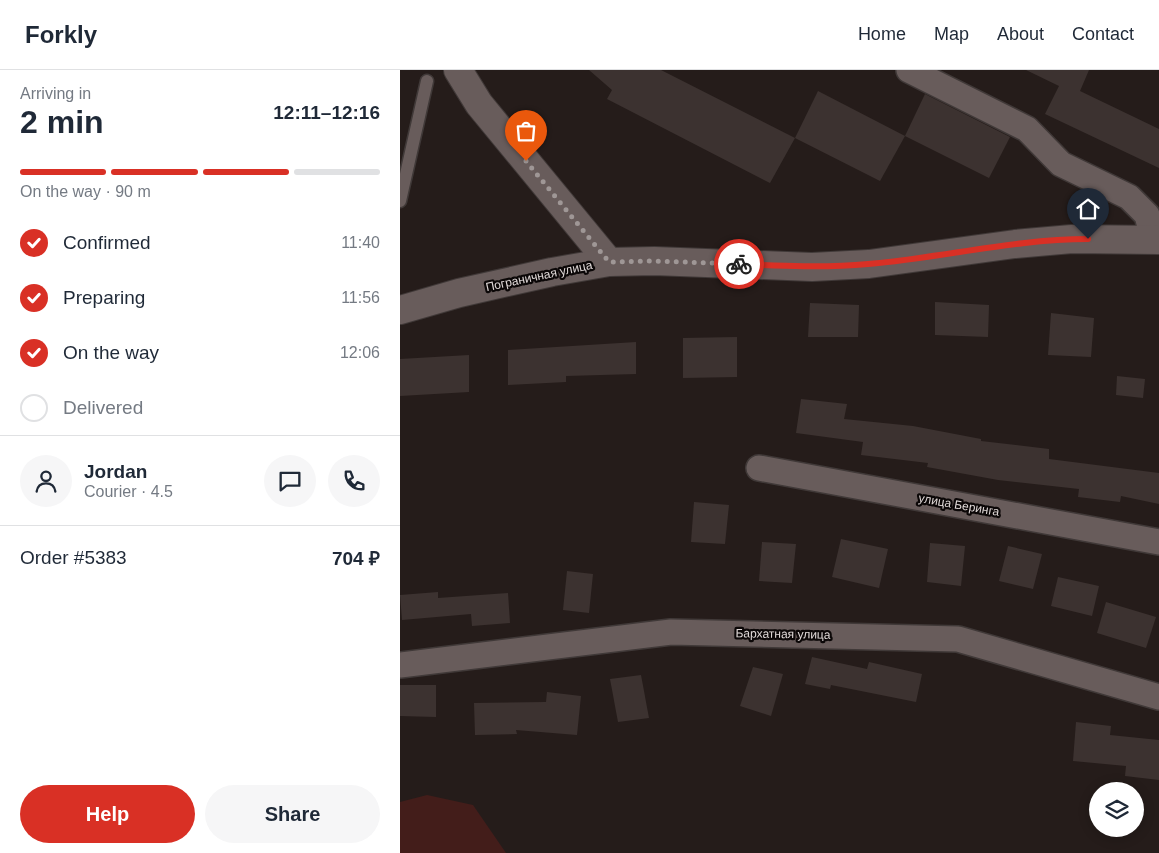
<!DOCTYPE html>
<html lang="en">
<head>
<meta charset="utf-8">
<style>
	:root { --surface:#fff; --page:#f6f6f7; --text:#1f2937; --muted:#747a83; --line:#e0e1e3; --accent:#d93025 }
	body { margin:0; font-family:Arial,sans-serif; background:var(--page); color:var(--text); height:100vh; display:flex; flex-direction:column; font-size:19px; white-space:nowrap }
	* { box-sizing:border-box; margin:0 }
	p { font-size:16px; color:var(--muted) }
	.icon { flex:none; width:28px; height:28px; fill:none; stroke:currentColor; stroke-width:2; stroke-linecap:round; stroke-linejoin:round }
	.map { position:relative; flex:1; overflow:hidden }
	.panel { display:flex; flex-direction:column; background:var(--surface); width:400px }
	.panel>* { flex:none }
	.buttons { position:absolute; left:689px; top:712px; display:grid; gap:10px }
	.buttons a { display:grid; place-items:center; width:55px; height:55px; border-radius:50%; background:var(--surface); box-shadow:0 2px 12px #0003; font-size:25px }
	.pin { position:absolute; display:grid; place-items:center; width:42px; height:42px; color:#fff; margin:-51px -21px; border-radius:50% 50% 50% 0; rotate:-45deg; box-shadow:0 0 5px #0007 }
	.pin .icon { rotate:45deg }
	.courier { position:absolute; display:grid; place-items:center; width:50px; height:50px; margin:-25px; border:4px solid #d93025; border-radius:50%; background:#fff; color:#222; box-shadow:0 1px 6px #0007 }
	.headline em { font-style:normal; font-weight:700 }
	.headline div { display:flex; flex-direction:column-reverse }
	.headline { display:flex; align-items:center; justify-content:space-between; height:85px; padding:0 20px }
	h1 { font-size:32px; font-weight:700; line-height:38px }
	.bar { display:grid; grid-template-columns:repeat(4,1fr); gap:8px 5px; align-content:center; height:60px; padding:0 20px }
	.bar i { height:6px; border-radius:4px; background:var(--line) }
	.bar .active { background:var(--accent) }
	.bar p { grid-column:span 4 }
	.line { display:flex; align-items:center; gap:12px; padding:0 20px; border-top:1px solid var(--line) }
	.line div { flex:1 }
	.round { display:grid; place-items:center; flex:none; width:52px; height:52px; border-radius:26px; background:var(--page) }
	ol { padding:0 20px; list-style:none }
	li { display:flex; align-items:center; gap:15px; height:55px }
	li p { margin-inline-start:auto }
	li .icon { padding:5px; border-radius:50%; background:var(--accent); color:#fff; stroke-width:4 }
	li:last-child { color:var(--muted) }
	li i { width:28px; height:28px; border:2px solid var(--line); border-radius:50% }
	.button { display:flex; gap:10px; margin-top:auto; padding:10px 20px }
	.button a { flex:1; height:58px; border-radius:30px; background:var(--accent); color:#fff; font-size:20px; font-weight:700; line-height:58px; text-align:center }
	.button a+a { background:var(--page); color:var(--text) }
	header { display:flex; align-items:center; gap:30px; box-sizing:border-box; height:70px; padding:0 25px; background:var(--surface); border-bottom:1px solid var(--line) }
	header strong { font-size:24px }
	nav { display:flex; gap:28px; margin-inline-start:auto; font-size:18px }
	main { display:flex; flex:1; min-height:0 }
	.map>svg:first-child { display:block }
	.green { fill:#431d1a }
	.building { fill:#3c3230 }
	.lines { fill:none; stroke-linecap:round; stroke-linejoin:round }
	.lane-casing { stroke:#403938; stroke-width:15 }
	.street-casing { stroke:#403938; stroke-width:28 }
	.secondary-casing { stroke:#403938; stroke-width:30 }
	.lane { stroke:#685c5b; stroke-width:12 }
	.street { stroke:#685c5b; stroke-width:25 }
	.secondary { stroke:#685c5b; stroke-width:28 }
	.done { stroke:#9f9796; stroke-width:5; stroke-dasharray:0 9 }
	.route { stroke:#d93025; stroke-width:6 }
	.labels { text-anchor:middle; stroke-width:4.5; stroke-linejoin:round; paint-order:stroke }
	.street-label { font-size:12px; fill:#e0d9d8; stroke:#0b0707 }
</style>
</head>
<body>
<header>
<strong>Forkly</strong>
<nav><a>Home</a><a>Map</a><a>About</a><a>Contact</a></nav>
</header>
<main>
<section class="panel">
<div class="headline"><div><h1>2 min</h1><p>Arriving in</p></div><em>12:11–12:16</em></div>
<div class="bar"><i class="active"></i><i class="active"></i><i class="active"></i><i></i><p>On the way · 90 m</p></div>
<ol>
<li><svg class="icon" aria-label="check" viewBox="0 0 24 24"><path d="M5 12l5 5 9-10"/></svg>Confirmed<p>11:40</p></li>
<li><svg class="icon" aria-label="check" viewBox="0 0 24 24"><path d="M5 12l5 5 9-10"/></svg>Preparing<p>11:56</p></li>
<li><svg class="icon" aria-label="check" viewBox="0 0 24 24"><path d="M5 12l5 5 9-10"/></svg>On the way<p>12:06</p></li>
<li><i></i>Delivered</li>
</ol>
<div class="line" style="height:90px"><a class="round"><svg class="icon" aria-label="person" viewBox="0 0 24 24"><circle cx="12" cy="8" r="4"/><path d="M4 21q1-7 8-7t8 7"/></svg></a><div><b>Jordan</b><p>Courier · 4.5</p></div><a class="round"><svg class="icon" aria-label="chat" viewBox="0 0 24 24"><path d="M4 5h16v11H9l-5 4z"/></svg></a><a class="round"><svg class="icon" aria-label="phone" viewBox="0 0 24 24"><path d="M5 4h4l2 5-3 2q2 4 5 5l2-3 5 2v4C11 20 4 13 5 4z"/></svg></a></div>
<div class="line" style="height:65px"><div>Order #5383</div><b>704 ₽</b></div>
<div class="button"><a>Help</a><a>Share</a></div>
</section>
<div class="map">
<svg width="759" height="783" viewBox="0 0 759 783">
	<rect width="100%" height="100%" fill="#251c1a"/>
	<path class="green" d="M27,725L73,735L106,783H0V732Z"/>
	<g class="building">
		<path d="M189,0H261L395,68L370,113L207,29L212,20Z"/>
		<path d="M626,0H689L680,21L759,59V98L645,44L659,16Z"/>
		<path d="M418,21L505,66L480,111L395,68Z"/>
		<path d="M525,24L610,67L589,108L505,66Z"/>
		<path d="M535,232L589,235L588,267L535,265Z"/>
		<path d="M410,233L459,235L458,267H408Z"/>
		<path d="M651,243L694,248L691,287L648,285Z"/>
		<path d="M337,267V307L283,308V268Z"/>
		<path d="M236,272V304L166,306V312L108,315V280Z"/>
		<path d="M69,285V322L0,326V289Z"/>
		<path d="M717,306L745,309L743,328L716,325Z"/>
		<path d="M401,329L447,334L444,349L513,356L581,369V371L649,379V389L759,403V434L721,426L720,432L678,427L679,419L598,410L527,397L528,393L461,385L463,372L396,363Z"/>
		<path d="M294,432L329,435L325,474L291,472Z"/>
		<path d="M441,469L488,479L479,518L432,507Z"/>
		<path d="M362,472L396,474L392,513L359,511Z"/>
		<path d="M530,473L565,476L561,516L527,512Z"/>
		<path d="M608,476L642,484L633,519L599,511Z"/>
		<path d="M167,501L193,504L189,543L163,540Z"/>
		<path d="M658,507L699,516L692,546L651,536Z"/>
		<path d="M38,522V528L108,523L110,553L72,556L71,544L2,550L0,525Z"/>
		<path d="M706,532L756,547L746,578L697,563Z"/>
		<path d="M412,587L467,599L469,592L522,604L516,632L431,615L430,619L405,614Z"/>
		<path d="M353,597L383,604L371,646L340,636Z"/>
		<path d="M241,605L249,648L218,652L210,609Z"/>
		<path d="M0,615H36V647L0,646Z"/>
		<path d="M147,622L181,626L177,665L116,660L117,664L75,665L74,633L146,632Z"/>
		<path d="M676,652L711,656L710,665L759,670V710L725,706L726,696L673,691Z"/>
	</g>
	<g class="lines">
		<defs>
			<path id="lane" d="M0,131L27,11"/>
			<g id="street">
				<path d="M509,0L627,59L661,94L729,127L747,145L753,169"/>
				<path d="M359,398L759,472"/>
				<path d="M0,595L271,562L558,569L759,627"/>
			</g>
			<g id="secondary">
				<path d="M58,0L79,34L209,192"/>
				<path d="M0,240L59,223L152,202L209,192L254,191L412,197L469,194L615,174L672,169L759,170"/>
			</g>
		</defs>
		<use href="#lane" class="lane-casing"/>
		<use href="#street" class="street-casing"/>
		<use href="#secondary" class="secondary-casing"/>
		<use href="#lane" class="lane"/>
		<use href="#street" class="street"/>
		<use href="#secondary" class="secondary"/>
	</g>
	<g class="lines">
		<path class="done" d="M126,91L209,192L254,191L339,194"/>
		<path class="route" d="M339,194C382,196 425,198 468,194C542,188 614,169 688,169"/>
	</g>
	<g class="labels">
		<g class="street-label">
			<text transform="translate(139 206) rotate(-12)" y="4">Пограничная улица</text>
			<text transform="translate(559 435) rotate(10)" y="4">улица Беринга</text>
			<text transform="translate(383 564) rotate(1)" y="4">Бархатная улица</text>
		</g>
	</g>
</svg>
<div class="buttons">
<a><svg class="icon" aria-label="layers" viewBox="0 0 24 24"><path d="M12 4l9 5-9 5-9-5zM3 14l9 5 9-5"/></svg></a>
</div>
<div class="pin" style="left:126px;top:91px;background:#ea580c"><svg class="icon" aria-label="bag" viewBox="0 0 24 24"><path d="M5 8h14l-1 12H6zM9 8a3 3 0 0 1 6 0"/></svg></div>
<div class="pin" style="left:688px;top:169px;background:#1f2937"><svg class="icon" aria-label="home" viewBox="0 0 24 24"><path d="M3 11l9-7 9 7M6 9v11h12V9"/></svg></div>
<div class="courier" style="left:339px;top:194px"><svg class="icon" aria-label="bike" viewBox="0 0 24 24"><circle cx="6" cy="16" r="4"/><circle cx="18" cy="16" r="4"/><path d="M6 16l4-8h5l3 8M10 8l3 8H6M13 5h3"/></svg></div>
</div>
</main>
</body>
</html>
